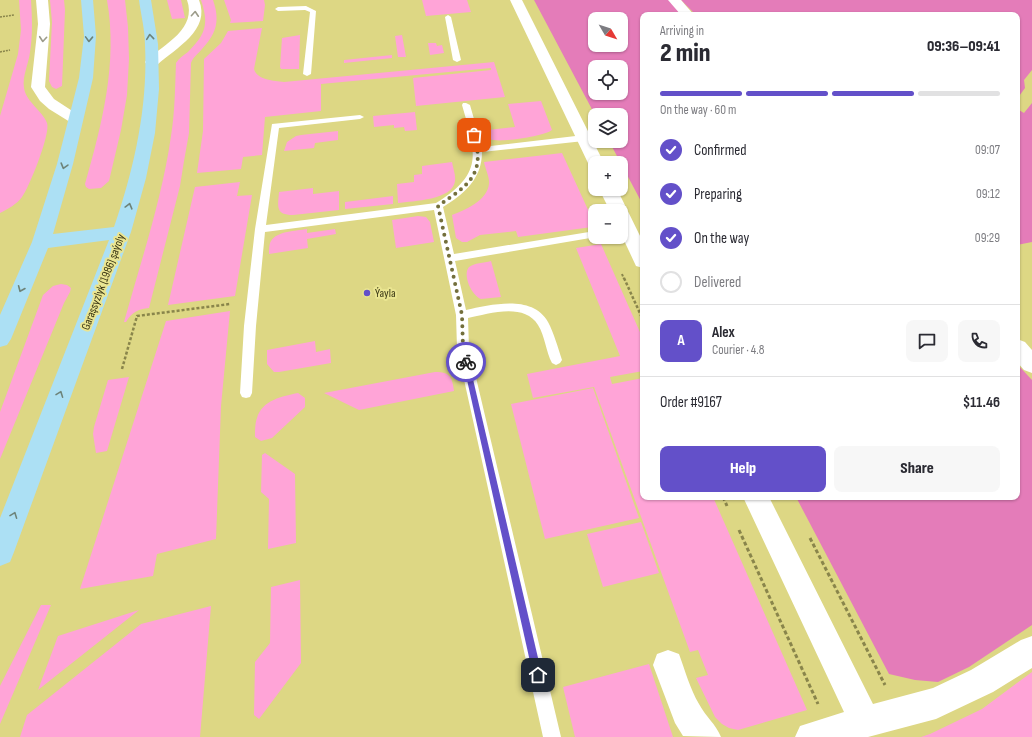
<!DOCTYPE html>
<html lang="en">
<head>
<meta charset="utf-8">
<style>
	:root { --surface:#fff; --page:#f7f7f7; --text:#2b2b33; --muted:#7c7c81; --line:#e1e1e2; --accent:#6350c9 }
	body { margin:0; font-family:"Sofia Sans Condensed",sans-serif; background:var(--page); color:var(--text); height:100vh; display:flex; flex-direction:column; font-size:15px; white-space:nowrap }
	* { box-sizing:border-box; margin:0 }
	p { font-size:13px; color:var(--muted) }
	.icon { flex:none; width:22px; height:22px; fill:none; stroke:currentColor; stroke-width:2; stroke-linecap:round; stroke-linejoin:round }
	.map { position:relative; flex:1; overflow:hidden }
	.side { position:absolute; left:640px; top:12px; width:380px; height:488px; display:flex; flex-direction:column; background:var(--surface); border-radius:8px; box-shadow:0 1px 3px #0004 }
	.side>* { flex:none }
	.needle { width:26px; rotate:129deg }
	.controls { position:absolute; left:588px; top:12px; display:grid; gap:8px }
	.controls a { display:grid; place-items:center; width:40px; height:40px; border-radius:8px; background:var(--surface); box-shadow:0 1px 3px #0004; font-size:20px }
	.pin { position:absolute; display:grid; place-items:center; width:34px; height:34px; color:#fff; margin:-17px; border-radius:8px; box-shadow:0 2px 6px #0006 }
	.courier { position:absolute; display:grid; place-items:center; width:40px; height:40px; margin:-20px; border:3px solid #6350c9; border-radius:50%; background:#fff; color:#222; box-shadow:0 1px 5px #0007 }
	.headline em { font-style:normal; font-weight:800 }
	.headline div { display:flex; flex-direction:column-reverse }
	.headline { display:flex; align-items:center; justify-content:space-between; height:68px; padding:0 20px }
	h1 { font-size:26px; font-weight:800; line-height:30px }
	.bar { display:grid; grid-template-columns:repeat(4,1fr); gap:6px 4px; align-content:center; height:48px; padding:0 20px }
	.bar i { height:5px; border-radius:3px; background:var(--line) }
	.bar .selected { background:var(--accent) }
	.bar p { grid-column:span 4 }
	.line { display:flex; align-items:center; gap:10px; padding:0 20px; border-top:1px solid var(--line) }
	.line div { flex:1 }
	.round { display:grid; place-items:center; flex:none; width:42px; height:42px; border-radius:8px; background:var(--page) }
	ol { padding:0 20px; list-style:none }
	li { display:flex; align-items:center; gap:12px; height:44px }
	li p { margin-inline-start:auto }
	li .icon { padding:4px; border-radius:50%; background:var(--accent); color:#fff; stroke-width:4 }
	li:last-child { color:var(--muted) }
	li i { width:22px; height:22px; border:2px solid var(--line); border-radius:50% }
	.primary-button { display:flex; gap:8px; margin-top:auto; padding:8px 20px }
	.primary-button a { flex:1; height:46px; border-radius:8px; background:var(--accent); color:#fff; font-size:16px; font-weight:800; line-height:46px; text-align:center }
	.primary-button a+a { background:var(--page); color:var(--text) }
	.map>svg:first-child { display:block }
	.green { fill:#ffa4d7 }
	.forest { fill:#e47cb9; fill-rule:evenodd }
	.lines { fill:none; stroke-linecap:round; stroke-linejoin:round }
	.path-far3 { stroke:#89854b; stroke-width:1.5; stroke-dasharray:2 1; stroke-linecap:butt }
	.path-far2 { stroke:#89854b; stroke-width:2; stroke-dasharray:2.5 1.5; stroke-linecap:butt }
	.path-far1 { stroke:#89854b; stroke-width:2.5; stroke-dasharray:3 2; stroke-linecap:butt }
	.path { stroke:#89854b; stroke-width:3; stroke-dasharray:4 2.5; stroke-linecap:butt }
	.lane { fill:#fff; fill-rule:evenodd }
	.street { fill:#fff; fill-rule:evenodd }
	.primary { fill:#ace0f4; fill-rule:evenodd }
	.oneway { stroke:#9c9b8a }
	.oneway2 { stroke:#6d8379 }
	.route { fill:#6350c9 }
	.done { stroke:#736f3c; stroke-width:4; stroke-dasharray:0 7.2 }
	.poi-dot { fill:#6350c9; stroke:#eae591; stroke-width:1.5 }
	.labels { text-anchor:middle; stroke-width:4; stroke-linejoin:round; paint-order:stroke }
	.street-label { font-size:12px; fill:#3a3715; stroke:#eae591 }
	.poi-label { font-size:12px; fill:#3a3715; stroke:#eae591; text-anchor:start }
</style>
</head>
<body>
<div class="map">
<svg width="1032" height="737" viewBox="0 0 1032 737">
	<rect width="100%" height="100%" fill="#ddd784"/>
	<g class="green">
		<path d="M19,0H31C32,17 33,34 30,52C29,63 22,76 24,88C26,102 42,110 47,123C51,133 29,188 22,197C17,204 8,209 0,213V116L18,54L21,30Z"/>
		<path d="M50,0H64L65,10L62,86L56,89L52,87L49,81L52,22Z"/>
		<path d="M107,0H125L128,27L129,59L127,95L121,130L109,181L101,188L89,189L86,187L85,184C102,124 118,63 107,0Z"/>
		<path d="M167,0H181L185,18L172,19Z"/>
		<path d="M201,0H213C220,20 217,33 202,49C198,54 193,57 191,63L189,133L184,161L180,186L149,308C138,309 132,312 126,322H124C141,261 162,199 171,136C175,112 175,87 176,63C179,58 184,55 188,52C206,34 209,24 201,0Z"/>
		<path d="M224,0H264L265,5L263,21L230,23L231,20Z"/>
		<path d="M422,0H467L471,12L426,16Z"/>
		<path d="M262,28L254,69C257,80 274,81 284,82L494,62L505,97L416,106L413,78L491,70V68L321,84V111L265,117L262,155L243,157L241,169L197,173L203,131L204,59L221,43L228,31Z"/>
		<path d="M300,35L299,69H281L280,67L282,38Z"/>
		<path d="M402,35L406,57H398L395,36Z"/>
		<path d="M428,43H436L437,46L442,45L444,53L430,55Z"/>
		<path d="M392,55V58L344,63V60Z"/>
		<path d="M541,101L552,130C544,136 505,142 494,140C488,140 482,136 479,131L515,127L508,104Z"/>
		<path d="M415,112L417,130L405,131L404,127L394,128V125L374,127L373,116Z"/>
		<path d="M338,131V140L315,143L314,148L284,151L287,142L296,136L301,135Z"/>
		<path d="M562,153L595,225L592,227L518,237L516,231L480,235L467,242H462L456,238L452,215C465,210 487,201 489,184C490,178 485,168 484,162Z"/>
		<path d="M452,162C453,168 456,176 455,181C453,200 413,201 398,203L397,184L414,182V175L422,174V166Z"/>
		<path d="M240,182L237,196L252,195L235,296L168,305L195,187Z"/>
		<path d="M313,188V194L339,191V210L293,215C275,215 278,206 279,192Z"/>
		<path d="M393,196V204L345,209V202Z"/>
		<path d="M418,216L426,217L430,222L434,242L396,248L392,220Z"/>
		<path d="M307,229V233L335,229L336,234L307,239L308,248L269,254C269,250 269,244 271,241C277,231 296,231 307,229Z"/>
		<path d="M601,244L643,339V371L610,377L612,384L643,378V497H713L807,710L738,730L729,728L722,724L715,717L696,678L708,675L698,650L690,652L594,387L533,398L527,374L620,356L576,248Z"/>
		<path d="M491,261L501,297L481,299C472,296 462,275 469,267C474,263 484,263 491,261Z"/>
		<path d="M61,284L67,285L71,288L70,292L64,303L0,459V412L43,295L53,286Z"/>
		<path d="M230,311L221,406L216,539L157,554L153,576L80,589L166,321Z"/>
		<path d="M315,341L316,352L330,349L331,363L279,372H274L267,364V350Z"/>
		<path d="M435,372C450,372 452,377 454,391L359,410L324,393Z"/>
		<path d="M129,377L107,451L96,453L93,434L94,427L108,380Z"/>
		<path d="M593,388L639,518L545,539L511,404Z"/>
		<path d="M298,393L305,398V407L272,438L261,441L255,437C255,431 255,423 257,418C262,400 283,396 298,393Z"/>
		<path d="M265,453L295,474L296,543L268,549L269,499L261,492L262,455Z"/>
		<path d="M641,522L659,573L603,587L587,534Z"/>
		<path d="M300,580L301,663L259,719L254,715L255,662L270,643L271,587Z"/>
		<path d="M41,605H51L0,724V686Z"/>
		<path d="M211,606L200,737H20L27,715L141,624Z"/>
		<path d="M139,610L38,690L58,636Z"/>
		<path d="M649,664L673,737H575L563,687Z"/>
		<path d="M1032,672V737H921L930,734L982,709Z"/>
	</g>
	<g class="forest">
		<path d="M534,0H670L684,15H643V205L609,141H621V115H595ZM595,19H621V45H595ZM595,67H621V93H595Z"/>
		<path d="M681,0H1032V70L1024,80L1025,88L1017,99V15H696Z"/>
		<path d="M1032,103V242L1017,245V109L1024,113Z"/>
		<path d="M1017,364L1032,380V625L969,667L938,682L915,680L889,674L796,497H1017Z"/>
	</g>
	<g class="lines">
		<g class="path-far3">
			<path d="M0,17L14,15"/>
			<path d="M0,52L10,50"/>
		</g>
		<path class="path-far2" d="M622,274L624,279"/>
		<g class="path-far1">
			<path d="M624,278L643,320"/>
			<path d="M122,369L137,316L230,304"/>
		</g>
		<g class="path">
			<path d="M723,497L727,506"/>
			<path d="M739,530L818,704"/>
			<path d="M810,538L885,685"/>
		</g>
		<g class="lane">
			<path d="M306,6L316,11L311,74L307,76L303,74L310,12L305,10L278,11L275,9L278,7Z"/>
			<path d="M448,15L451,17L461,60L457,62L453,60L445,17Z"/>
			<path d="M463,103H466L470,105L482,147L584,135L588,138L584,141L482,152C482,179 464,194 443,207L454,254L595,231V237H596L455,261L466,310C491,305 532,294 548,322C554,333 558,348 562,360L560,363L556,365L552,363C546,352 545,336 538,325C524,302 488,314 468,318L469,348L561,737H543L457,348L456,315L434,210L265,232L256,326L252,393L250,397L246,398L242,397L240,393L244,326L255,229L272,124L360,115L364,117L360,119L279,128L266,225L436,203C484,173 476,154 462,105Z"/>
		</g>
		<g class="street">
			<path d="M36,0H48L50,24L45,87L54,99L80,116L83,119L80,122L75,124L70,122L49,109L40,101L31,87L38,24Z"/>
			<path d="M187,0H199C211,30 176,48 157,65H147L145,62L147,59C166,44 197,28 187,0Z"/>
			<path d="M510,0H522L604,163H595V168L590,167L588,163Z"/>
			<path d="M668,0H681L694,15H681Z"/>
			<path d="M599,189H617L643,242V268L636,266L621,234V211H610Z"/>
			<path d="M1017,339L1025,342L1032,350V373L1024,370L1017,362Z"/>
			<path d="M743,497H769L873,704L933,688L971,670L1021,640L1032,636V668L993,692L936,719L868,737H795L800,726L844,712Z"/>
			<path d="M668,650L679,654C685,670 690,689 699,704C706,717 715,723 721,737L683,736L675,723L653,665L657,654Z"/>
		</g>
		<path class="primary" d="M81,0H93L96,36L93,78L73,164L53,234L114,227C134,169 148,107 145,45C145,30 141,15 139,0H151L158,44L159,89L155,133L146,178L131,232L14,552L10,562L0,566V518L109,240L48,248L11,339L7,345L0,347V315L32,242L57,164L79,78L84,36Z"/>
	</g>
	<defs><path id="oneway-chevron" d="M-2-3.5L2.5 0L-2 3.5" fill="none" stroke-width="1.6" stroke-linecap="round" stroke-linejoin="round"/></defs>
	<g class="oneway">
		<use href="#oneway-chevron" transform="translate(195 14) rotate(-86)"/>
		<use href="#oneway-chevron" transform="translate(43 39) rotate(95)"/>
	</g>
	<g class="oneway2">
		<use href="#oneway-chevron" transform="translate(150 37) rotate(-96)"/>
		<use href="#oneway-chevron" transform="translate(89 39) rotate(92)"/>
		<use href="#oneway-chevron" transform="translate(64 166) rotate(106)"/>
		<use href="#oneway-chevron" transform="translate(129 206) rotate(-75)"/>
		<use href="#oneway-chevron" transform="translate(21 289) rotate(113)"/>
		<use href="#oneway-chevron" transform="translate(60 394) rotate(-69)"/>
		<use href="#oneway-chevron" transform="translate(14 515) rotate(-69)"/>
	</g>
	<path class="route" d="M466,359L469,362L542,675L541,678L538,679L534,678L533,675L463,362Z"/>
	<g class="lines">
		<path class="done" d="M466,362L463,348L462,315L438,206C468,185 486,175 474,135"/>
	</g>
	<circle class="poi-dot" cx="367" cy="293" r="4"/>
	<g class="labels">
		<g class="street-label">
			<text transform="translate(103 282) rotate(-69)" y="4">Garaşsyzlyk (1986) şaýoly</text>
		</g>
		<g class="poi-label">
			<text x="375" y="297">Ýayla</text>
		</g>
	</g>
</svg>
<div class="controls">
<a><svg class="needle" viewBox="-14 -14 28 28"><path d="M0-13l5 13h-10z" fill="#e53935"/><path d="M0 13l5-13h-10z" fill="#7c7c81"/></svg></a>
<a><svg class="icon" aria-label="locate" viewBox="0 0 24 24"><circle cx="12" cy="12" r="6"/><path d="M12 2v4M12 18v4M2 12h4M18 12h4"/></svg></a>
<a><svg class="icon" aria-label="layers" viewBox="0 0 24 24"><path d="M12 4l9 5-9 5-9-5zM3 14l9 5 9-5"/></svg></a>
<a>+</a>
<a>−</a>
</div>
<div class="pin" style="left:474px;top:135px;background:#ea580c"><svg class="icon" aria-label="bag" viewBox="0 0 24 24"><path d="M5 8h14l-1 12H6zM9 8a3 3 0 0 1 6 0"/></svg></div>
<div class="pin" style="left:538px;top:675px;background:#1f2937"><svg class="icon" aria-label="home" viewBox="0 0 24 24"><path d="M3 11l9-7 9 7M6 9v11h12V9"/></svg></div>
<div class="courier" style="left:466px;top:362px"><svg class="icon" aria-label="bike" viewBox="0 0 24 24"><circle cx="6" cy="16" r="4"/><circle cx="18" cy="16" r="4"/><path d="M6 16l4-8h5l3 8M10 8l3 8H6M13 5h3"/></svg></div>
<section class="side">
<div class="headline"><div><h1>2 min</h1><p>Arriving in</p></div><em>09:36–09:41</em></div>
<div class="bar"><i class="selected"></i><i class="selected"></i><i class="selected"></i><i></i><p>On the way · 60 m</p></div>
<ol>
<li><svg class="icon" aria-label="check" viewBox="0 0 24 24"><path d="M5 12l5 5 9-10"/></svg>Confirmed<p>09:07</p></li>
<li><svg class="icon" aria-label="check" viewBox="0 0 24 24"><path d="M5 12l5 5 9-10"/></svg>Preparing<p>09:12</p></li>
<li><svg class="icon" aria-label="check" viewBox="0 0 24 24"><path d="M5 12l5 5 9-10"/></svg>On the way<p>09:29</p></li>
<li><i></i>Delivered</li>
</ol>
<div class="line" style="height:72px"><b class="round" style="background:var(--accent);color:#fff">A</b><div><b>Alex</b><p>Courier · 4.8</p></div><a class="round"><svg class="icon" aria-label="chat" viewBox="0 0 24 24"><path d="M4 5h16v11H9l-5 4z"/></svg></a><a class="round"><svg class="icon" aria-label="phone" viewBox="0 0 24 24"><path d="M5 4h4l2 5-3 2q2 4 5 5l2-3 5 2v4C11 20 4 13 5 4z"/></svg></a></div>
<div class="line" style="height:52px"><div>Order #9167</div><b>$11.46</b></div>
<div class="primary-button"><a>Help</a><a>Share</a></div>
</section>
</div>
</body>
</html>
